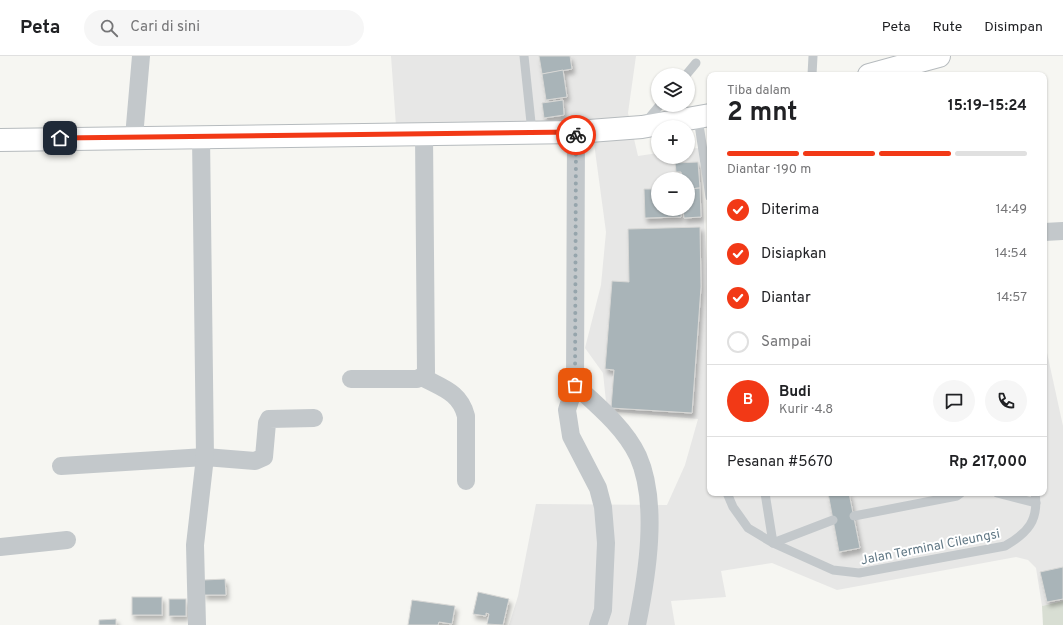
<!DOCTYPE html>
<html lang="id">
<head>
<meta charset="utf-8">
<style>
	:root { --surface:#fff; --page:#f6f6f6; --text:#202124; --muted:#757577; --line:#e0e0e0; --accent:#f23916 }
	body { margin:0; font-family:Overpass,sans-serif; background:var(--page); color:var(--text); height:100vh; display:flex; flex-direction:column; font-size:15px; white-space:nowrap }
	* { box-sizing:border-box; margin:0 }
	p { font-size:13px; color:var(--muted) }
	.icon { flex:none; width:22px; height:22px; fill:none; stroke:currentColor; stroke-width:2; stroke-linecap:round; stroke-linejoin:round }
	.map { position:relative; flex:1; overflow:hidden }
	.drawer { position:absolute; left:707px; top:16px; width:340px; height:424px; display:flex; flex-direction:column; background:var(--surface); border-radius:8px; box-shadow:0 1px 3px #0004 }
	.drawer>* { flex:none }
	.buttons { position:absolute; left:651px; top:12px; display:grid; gap:8px }
	.buttons a { display:grid; place-items:center; width:44px; height:44px; border-radius:50%; background:var(--surface); box-shadow:0 1px 3px #0004; font-size:20px }
	.pin { position:absolute; display:grid; place-items:center; width:34px; height:34px; color:#fff; margin:-17px; border-radius:8px; box-shadow:0 2px 6px #0006 }
	.courier { position:absolute; display:grid; place-items:center; width:40px; height:40px; margin:-20px; border:3px solid #f23916; border-radius:50%; background:#fff; color:#222; box-shadow:0 1px 5px #0007 }
	.head em { font-style:normal; font-weight:700 }
	.head div { display:flex; flex-direction:column-reverse }
	.head { display:flex; align-items:center; justify-content:space-between; height:68px; padding:0 20px }
	h1 { font-size:26px; font-weight:700; line-height:30px }
	.bar { display:grid; grid-template-columns:repeat(4,1fr); gap:6px 4px; align-content:center; height:48px; padding:0 20px }
	.bar i { height:5px; border-radius:3px; background:var(--line) }
	.bar .on { background:var(--accent) }
	.bar p { grid-column:span 4 }
	.line { display:flex; align-items:center; gap:10px; padding:0 20px; border-top:1px solid var(--line) }
	.line div { flex:1 }
	.round { display:grid; place-items:center; flex:none; width:42px; height:42px; border-radius:21px; background:var(--page) }
	ol { padding:0 20px; list-style:none }
	li { display:flex; align-items:center; gap:12px; height:44px }
	li p { margin-inline-start:auto }
	li .icon { padding:4px; border-radius:50%; background:var(--accent); color:#fff; stroke-width:4 }
	li:last-child { color:var(--muted) }
	li i { width:22px; height:22px; border:2px solid var(--line); border-radius:50% }
	header { display:flex; align-items:center; gap:24px; box-sizing:border-box; height:56px; padding:0 20px; background:var(--surface); border-bottom:1px solid var(--line) }
	header strong { font-size:19px }
	nav { display:flex; gap:22px; margin-inline-start:auto; font-size:14px }
	.search { width:280px; height:36px; background:var(--page); display:flex; align-items:center; gap:10px; box-sizing:border-box; padding:0 14px; border-radius:22px; color:var(--muted); font-size:15px }
	.map>svg:first-child { display:block }
	.built { fill:#e7e7e6; fill-rule:evenodd }
	.green { fill:#d8ded3 }
	.building { fill:#a9b4b8; stroke:#d7d7d5; filter:url(#shadow) }
	.lines { fill:none; stroke-linecap:round; stroke-linejoin:round }
	.primary-casing { stroke:#b6bbbe; stroke-width:24 }
	.service { stroke:#c3c8cb; stroke-width:9 }
	.minor { stroke:#c3c8cb; stroke-width:18 }
	.primary { stroke:#fff; stroke-width:22 }
	.done { stroke:#96a5ac; stroke-width:4; stroke-dasharray:0 7.2 }
	.route { stroke:#f23916; stroke-width:5 }
	.labels { text-anchor:middle; stroke-width:4; stroke-linejoin:round; paint-order:stroke }
	.street-label { font-size:13px; fill:#627986; stroke:#fff }
</style>
</head>
<body>
<header>
<strong>Peta</strong>
<div class="search"><svg class="icon" aria-label="search" viewBox="0 0 24 24"><circle cx="10" cy="10" r="6"/><path d="M15 15l6 6"/></svg>Cari di sini</div>
<nav><a>Peta</a><a>Rute</a><a>Disimpan</a></nav>
</header>
<div class="map">
<svg width="1063" height="569" viewBox="0 0 1063 569">
	<defs>
		<filter id="shadow"><feDropShadow dx="2.5" dy="4.5" stdDeviation="2" flood-color="#0004"/></filter>
	</defs>
	<rect width="100%" height="100%" fill="#f6f6f2"/>
	<path class="built" d="M391,0H636L628,57L638,100L658,97V101H688V93L699,92L707,209H710V437H1044V283L1063,370V545L1042,550L1036,512L1028,504L1016,501L837,534L772,507L721,515L726,541L671,545L675,569H509L518,540L536,448L667,449L685,409L698,363L607,355L603,317L585,292L601,229L606,176L591,65L396,70ZM658,123H688V153H658Z"/>
	<path class="green" d="M1063,545V569H1043L1042,550Z"/>
	<g class="building">
		<path d="M539,0H570L572,13L542,18Z"/>
		<path d="M563,14L567,41L546,44L542,18Z"/>
		<path d="M563,44L564,59L544,62L542,47Z"/>
		<path d="M698,106L700,132L688,133V123H682L681,116H676L675,107Z"/>
		<path d="M700,132L701,161L684,162L683,153H688V133Z"/>
		<path d="M644,133H658V153H681V161L645,162Z"/>
		<path d="M700,171L701,231L692,357L611,352L614,314L605,313L612,225L629,226L628,173Z"/>
		<path d="M828,437H849L860,492L839,496Z"/>
		<path d="M1063,511V543L1047,546L1040,516Z"/>
		<path d="M225,523L226,539H204V524Z"/>
		<path d="M478,536L509,543L503,569L487,568L489,558L486,557V560L473,558Z"/>
		<rect x="132" y="541" width="30" height="18"/>
		<rect x="169" y="543" width="17" height="17"/>
		<path d="M412,544L455,550L452,568L439,566L438,569H408Z"/>
		<path d="M116,563V569H99V564Z"/>
	</g>
	<g class="lines">
		<defs>
			<g id="primary">
				<path d="M869,19L939,0"/>
				<path d="M0,84L576,76L642,71L710,59"/>
			</g>
		</defs>
		<use href="#primary" class="primary-casing"/>
		<g class="service">
			<path d="M524,0L532,76"/>
			<path d="M686,19L696,7"/>
			<path d="M812,19L813,0"/>
			<path d="M698,62L710,141"/>
			<path d="M645,67L660,49"/>
			<path d="M727,437L733,451L748,472L773,487L833,514L859,517L1005,490C1028,477 1039,464 1035,437"/>
			<path d="M765,437L773,487L833,464"/>
			<path d="M997,437L1036,447"/>
			<path d="M854,460L957,440L961,437"/>
		</g>
		<g class="minor">
			<path d="M576,76L575,329L567,354L571,380L598,432L603,451L606,487L603,554L598,569"/>
			<path d="M134,81L141,0"/>
			<path d="M1044,176L1063,175"/>
			<path d="M422,321C442,332 460,336 466,360V425"/>
			<path d="M351,323H417L425,319L426,316L424,78"/>
			<path d="M575,329C597,349 625,372 638,400C659,447 647,520 637,569"/>
			<path d="M61,410L205,401L255,405L264,401L267,367L269,363L314,362"/>
			<path d="M0,491L67,484"/>
			<path d="M197,569L195,489L205,401L201,80"/>
		</g>
		<use href="#primary" class="primary"/>
	</g>
	<g class="lines">
		<path class="done" d="M575,329L576,79"/>
		<path class="route" d="M60,82L576,76V79"/>
	</g>
	<g class="labels">
		<g class="street-label">
			<text transform="translate(930 490) rotate(-11)" y="5">Jalan Terminal Cileungsi</text>
		</g>
	</g>
</svg>
<div class="buttons">
<a><svg class="icon" aria-label="layers" viewBox="0 0 24 24"><path d="M12 4l9 5-9 5-9-5zM3 14l9 5 9-5"/></svg></a>
<a>+</a>
<a>−</a>
</div>
<div class="pin" style="left:575px;top:329px;background:#ea580c"><svg class="icon" aria-label="bag" viewBox="0 0 24 24"><path d="M5 8h14l-1 12H6zM9 8a3 3 0 0 1 6 0"/></svg></div>
<div class="pin" style="left:60px;top:82px;background:#1f2937"><svg class="icon" aria-label="home" viewBox="0 0 24 24"><path d="M3 11l9-7 9 7M6 9v11h12V9"/></svg></div>
<div class="courier" style="left:576px;top:79px"><svg class="icon" aria-label="bike" viewBox="0 0 24 24"><circle cx="6" cy="16" r="4"/><circle cx="18" cy="16" r="4"/><path d="M6 16l4-8h5l3 8M10 8l3 8H6M13 5h3"/></svg></div>
<section class="drawer">
<div class="head"><div><h1>2 mnt</h1><p>Tiba dalam</p></div><em>15:19–15:24</em></div>
<div class="bar"><i class="on"></i><i class="on"></i><i class="on"></i><i></i><p>Diantar · 190 m</p></div>
<ol>
<li><svg class="icon" aria-label="check" viewBox="0 0 24 24"><path d="M5 12l5 5 9-10"/></svg>Diterima<p>14:49</p></li>
<li><svg class="icon" aria-label="check" viewBox="0 0 24 24"><path d="M5 12l5 5 9-10"/></svg>Disiapkan<p>14:54</p></li>
<li><svg class="icon" aria-label="check" viewBox="0 0 24 24"><path d="M5 12l5 5 9-10"/></svg>Diantar<p>14:57</p></li>
<li><i></i>Sampai</li>
</ol>
<div class="line" style="height:72px"><b class="round" style="background:var(--accent);color:#fff">B</b><div><b>Budi</b><p>Kurir · 4.8</p></div><a class="round"><svg class="icon" aria-label="chat" viewBox="0 0 24 24"><path d="M4 5h16v11H9l-5 4z"/></svg></a><a class="round"><svg class="icon" aria-label="phone" viewBox="0 0 24 24"><path d="M5 4h4l2 5-3 2q2 4 5 5l2-3 5 2v4C11 20 4 13 5 4z"/></svg></a></div>
<div class="line" style="height:52px"><div>Pesanan #5670</div><b>Rp 217,000</b></div>
</section>
</div>
</body>
</html>
